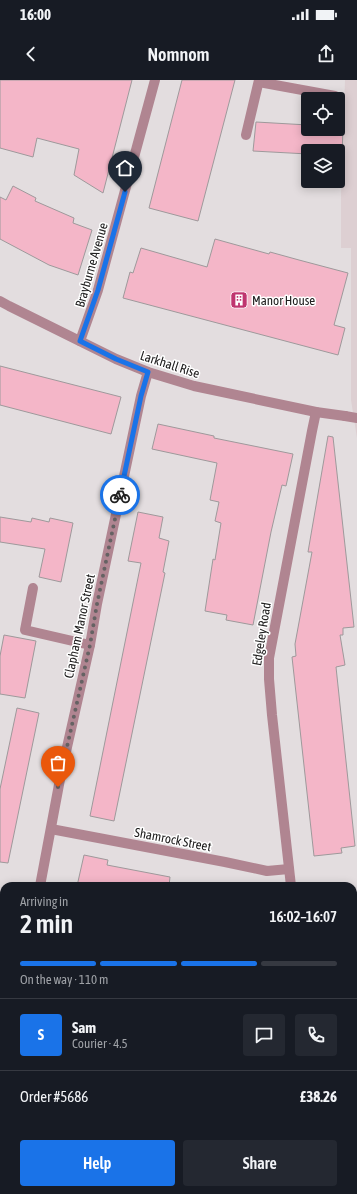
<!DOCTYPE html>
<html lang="en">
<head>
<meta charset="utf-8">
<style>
	:root { --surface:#171b24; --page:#242831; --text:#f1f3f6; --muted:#9ea1a6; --line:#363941; --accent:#1a73e8 }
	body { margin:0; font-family:"Asap Condensed",sans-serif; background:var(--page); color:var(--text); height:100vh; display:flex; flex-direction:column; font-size:15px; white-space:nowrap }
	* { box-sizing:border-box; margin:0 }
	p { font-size:13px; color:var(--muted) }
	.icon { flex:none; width:22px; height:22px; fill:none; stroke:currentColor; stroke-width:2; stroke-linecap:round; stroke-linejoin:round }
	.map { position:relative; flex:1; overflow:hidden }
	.details { position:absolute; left:0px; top:802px; width:357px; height:312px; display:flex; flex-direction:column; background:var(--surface); border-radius:12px 12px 0 0; box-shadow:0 2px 10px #0003 }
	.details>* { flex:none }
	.buttons { position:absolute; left:301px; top:12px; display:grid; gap:8px }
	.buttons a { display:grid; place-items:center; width:44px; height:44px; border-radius:4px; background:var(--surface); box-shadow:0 2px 10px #0003; font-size:20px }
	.pin { position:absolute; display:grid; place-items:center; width:34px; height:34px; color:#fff; margin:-41px -17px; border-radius:50% 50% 50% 0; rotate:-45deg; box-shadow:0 0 4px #0007 }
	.pin .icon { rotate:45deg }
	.courier { position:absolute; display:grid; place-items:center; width:40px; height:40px; margin:-20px; border:3px solid #1a73e8; border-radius:50%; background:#fff; color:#222; box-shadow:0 1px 5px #0007 }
	.summary em { font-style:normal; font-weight:600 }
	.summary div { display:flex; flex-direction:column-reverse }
	.summary { display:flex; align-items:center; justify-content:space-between; height:68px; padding:0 20px }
	h1 { font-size:26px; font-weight:600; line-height:30px }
	.bar { display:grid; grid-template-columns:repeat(4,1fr); gap:6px 4px; align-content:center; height:48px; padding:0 20px }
	.bar i { height:5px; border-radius:3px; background:var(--line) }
	.bar .active { background:var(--accent) }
	.bar p { grid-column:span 4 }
	.line { display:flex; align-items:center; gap:10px; padding:0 20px; border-top:1px solid var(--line) }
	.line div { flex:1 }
	.round { display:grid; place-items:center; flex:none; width:42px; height:42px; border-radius:4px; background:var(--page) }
	.cta { display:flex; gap:8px; margin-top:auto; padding:8px 20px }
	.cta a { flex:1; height:46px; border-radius:4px; background:var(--accent); color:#fff; font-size:16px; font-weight:600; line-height:46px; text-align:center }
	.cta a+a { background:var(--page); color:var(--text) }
	.status { display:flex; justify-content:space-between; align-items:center; height:28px; padding:0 20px; background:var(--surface); direction:ltr }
	.status svg { height:11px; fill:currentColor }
	header { display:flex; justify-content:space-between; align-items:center; height:52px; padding:0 20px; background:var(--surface); font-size:18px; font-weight:600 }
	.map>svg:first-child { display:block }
	.built { fill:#ddcfd2 }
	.building { fill:#f4b6c8; stroke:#9e999b }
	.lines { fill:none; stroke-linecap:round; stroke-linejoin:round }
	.lane { stroke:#b08591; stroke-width:10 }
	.street { stroke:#b08591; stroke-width:10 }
	.done { stroke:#656263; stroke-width:4; stroke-dasharray:0 7.2 }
	.route { stroke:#1a73e8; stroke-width:5 }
	.labels { text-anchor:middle; stroke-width:3; stroke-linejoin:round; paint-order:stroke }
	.street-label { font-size:13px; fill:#212020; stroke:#fff }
	.poi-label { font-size:13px; fill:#212020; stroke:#fff; text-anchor:start }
</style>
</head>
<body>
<div class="status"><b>16:00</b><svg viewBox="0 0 49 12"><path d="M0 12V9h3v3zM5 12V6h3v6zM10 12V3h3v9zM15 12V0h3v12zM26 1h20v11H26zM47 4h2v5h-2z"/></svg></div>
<header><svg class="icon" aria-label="back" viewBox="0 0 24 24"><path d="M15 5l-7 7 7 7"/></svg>Nomnom<svg class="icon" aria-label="share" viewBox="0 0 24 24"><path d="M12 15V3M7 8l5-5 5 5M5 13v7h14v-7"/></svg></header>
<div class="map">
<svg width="357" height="1114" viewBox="0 0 357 1114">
	<rect width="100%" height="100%" fill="#e3dddf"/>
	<path class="built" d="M345,0H357V358L351,320V168H341V116Z"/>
	<g class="building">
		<path d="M0,0H132L103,113L74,95L79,69L37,58L33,77L0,68Z"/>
		<path d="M182,0H235L198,141L149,128Z"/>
		<path d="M256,42L308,45V49H338V47H343L342,76H338V71H308V74L253,71Z"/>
		<path d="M13,106L36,118L35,121L74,138L73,143L92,150L78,195L49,185L0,159V117L6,120Z"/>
		<path d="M215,159L269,174L270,172L299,180L348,193L334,245L345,248L338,275L123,218L130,192L133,193L141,168L207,187Z"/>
		<path d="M0,286L121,317L111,354L0,325Z"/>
		<path d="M158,344L214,356V358L293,374L286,406L282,405L271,452L253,545L226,540L227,535L205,531L213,479L215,480L221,443L215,441L219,422L210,420L217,383L152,369Z"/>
		<path d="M328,356L333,357L354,547L343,548V555H340L345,585L336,587L355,766L341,768L342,773L314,776L292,577L296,576L295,564L312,472H308Z"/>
		<path d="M138,432L163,437L159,458L169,461L163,492L165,493L114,741L90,736L141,483L128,481Z"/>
		<path d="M0,437L31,442L32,438L49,442L50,438L73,443L61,502L39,497L45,469L0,462Z"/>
		<path d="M4,555L36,561L25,618L0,614V576Z"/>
		<path d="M17,628L39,633L8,783L0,782V709Z"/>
		<path d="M84,775L108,780L107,785L170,797L169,806H77Z"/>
	</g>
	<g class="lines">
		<g class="lane">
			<path d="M259,2L335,16"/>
			<path d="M345,336L357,338"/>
			<path d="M33,508L25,550L90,565"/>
		</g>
		<g class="street">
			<path d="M246,55L259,0"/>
			<path d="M0,221L9,226L116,279L148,292L194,306L316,332L345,336"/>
			<path d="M80,261L98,210L155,0"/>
			<path d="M51,749L225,782L267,791L289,789"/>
			<path d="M40,806L61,694L90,565L97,524L141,316L148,292"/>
			<path d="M291,806L272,635L269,599V578L312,351L316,332"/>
			<path d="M0,995L4,976"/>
			<path d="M324,1110L325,1114"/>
		</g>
	</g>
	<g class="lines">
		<path class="done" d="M58,707L90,565L97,524L120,415"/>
		<path class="route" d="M120,415L141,316L148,292L116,279L80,261L98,210L125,112"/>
	</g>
	<defs>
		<symbol id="building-square" viewBox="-11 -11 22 22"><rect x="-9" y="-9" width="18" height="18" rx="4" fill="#bf356f" stroke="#fff"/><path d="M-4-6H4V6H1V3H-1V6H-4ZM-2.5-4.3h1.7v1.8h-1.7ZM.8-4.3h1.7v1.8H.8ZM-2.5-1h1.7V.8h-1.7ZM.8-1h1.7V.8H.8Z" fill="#fff"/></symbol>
	</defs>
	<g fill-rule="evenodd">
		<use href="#building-square" x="229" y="210" width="20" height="20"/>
	</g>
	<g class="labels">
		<g class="street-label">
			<text transform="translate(91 185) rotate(-74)" y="5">Brayburne Avenue</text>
			<text transform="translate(170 284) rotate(18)" y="5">Larkhall Rise</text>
			<text transform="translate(79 546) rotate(-78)" y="5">Clapham Manor Street</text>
			<text transform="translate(261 554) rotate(-81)" y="5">Edgeley Road</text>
			<text transform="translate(173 759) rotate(11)" y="5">Shamrock Street</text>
		</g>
		<g class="poi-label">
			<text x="252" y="225">Manor House</text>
		</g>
	</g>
</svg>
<div class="buttons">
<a><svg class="icon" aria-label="locate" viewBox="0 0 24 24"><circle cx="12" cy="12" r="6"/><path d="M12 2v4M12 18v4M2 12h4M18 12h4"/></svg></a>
<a><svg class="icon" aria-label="layers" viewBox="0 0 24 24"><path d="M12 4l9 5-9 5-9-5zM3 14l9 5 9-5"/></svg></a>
</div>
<div class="pin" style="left:58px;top:707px;background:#ea580c"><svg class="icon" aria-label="bag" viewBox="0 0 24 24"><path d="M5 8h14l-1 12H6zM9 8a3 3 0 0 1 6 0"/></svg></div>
<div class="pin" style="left:125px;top:112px;background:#1f2937"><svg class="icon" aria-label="home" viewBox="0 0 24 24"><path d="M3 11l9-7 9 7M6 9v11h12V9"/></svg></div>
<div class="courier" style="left:120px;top:415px"><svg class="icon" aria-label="bike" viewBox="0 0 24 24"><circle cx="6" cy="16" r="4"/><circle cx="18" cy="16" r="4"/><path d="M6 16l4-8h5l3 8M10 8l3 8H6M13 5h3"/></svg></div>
<section class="details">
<div class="summary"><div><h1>2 min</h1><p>Arriving in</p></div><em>16:02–16:07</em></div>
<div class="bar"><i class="active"></i><i class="active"></i><i class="active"></i><i></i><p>On the way · 110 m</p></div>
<div class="line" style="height:72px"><b class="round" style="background:var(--accent);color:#fff">S</b><div><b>Sam</b><p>Courier · 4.5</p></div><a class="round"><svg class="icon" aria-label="chat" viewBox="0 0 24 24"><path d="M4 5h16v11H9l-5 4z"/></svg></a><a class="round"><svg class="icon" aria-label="phone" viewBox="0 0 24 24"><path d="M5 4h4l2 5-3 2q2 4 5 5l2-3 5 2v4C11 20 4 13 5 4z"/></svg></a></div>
<div class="line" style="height:52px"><div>Order #5686</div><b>£38.26</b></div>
<div class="cta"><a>Help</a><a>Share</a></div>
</section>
</div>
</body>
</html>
